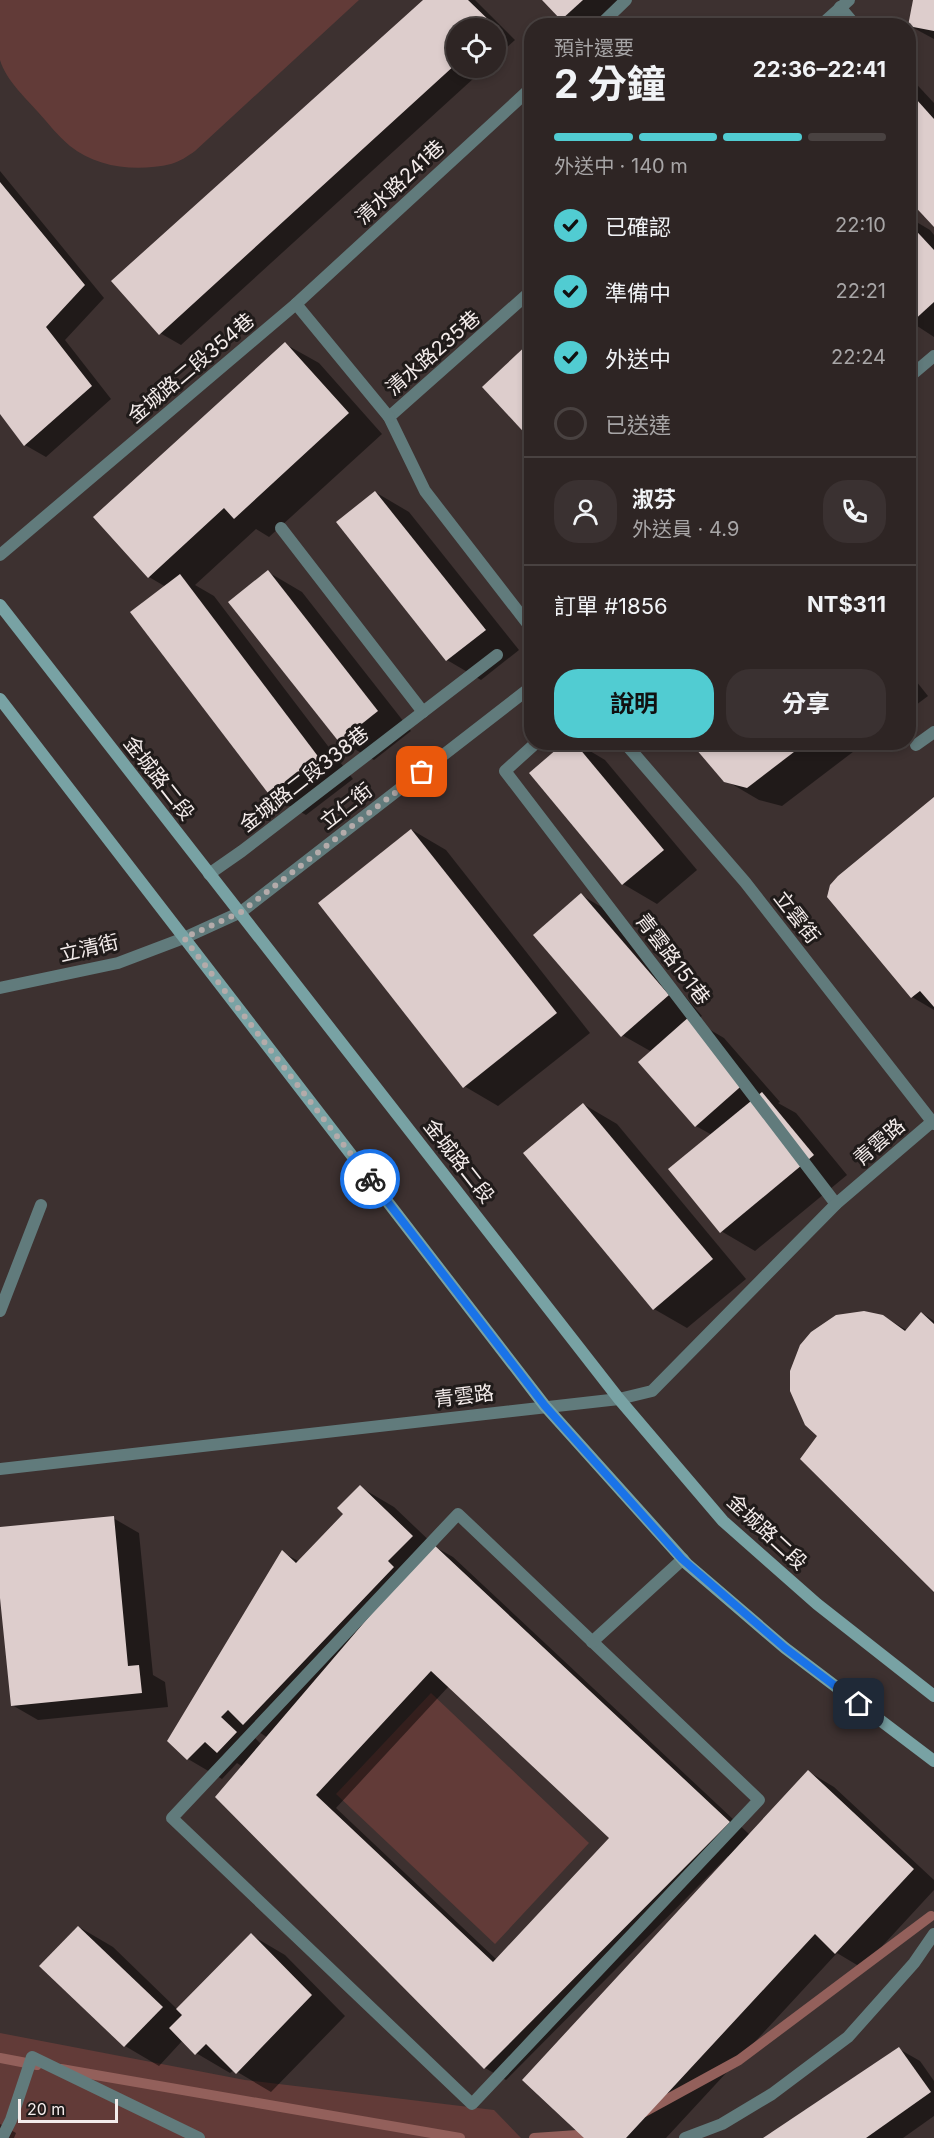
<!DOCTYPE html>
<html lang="zh-TW">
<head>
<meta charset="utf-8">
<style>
	:root { --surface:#2e2524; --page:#3a3131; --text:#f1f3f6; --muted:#a7a5a6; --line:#494241; --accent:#51ccd2 }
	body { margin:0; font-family:Inter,"Noto Sans TC",sans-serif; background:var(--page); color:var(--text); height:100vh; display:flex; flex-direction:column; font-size:22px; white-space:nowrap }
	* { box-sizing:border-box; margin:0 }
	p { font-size:20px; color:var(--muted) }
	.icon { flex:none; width:33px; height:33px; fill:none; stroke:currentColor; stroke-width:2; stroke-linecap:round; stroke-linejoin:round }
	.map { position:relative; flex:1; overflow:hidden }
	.side { position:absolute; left:524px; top:18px; width:392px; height:732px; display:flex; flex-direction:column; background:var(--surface); border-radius:24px; box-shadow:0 3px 9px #0003,0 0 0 2px var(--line) }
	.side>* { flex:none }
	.tools { position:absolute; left:446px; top:18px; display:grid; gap:12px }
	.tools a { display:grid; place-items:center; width:60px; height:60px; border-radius:50%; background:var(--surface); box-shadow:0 3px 9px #0003,0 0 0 2px var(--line); font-size:30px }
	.scale { position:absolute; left:18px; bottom:15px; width:100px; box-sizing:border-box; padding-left:6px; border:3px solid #f4eceb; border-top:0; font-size:16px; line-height:21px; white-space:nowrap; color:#f4eceb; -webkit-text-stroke:4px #201b1a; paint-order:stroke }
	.pin { position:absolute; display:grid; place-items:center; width:51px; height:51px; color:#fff; margin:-26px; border-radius:12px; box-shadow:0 3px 9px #0006 }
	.courier { position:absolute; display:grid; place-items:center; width:60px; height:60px; margin:-30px; border:4px solid #1a73e8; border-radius:50%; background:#fff; color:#222; box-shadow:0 2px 8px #0007 }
	.headline em { font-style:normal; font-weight:700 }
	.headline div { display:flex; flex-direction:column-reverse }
	.headline { display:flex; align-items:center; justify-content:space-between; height:102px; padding:0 30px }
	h1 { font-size:39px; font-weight:700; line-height:45px }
	.bar { display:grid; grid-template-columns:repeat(4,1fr); gap:9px 6px; align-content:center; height:72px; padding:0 30px }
	.bar i { height:8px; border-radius:4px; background:var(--line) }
	.bar .active { background:var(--accent) }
	.bar p { grid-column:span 4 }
	.line { display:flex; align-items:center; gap:15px; padding:0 30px; border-top:2px solid var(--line) }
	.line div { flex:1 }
	.round { display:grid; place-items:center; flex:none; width:63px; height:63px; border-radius:24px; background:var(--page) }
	ol { padding:0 30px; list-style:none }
	li { display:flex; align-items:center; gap:18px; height:66px }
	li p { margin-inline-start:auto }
	li .icon { padding:6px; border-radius:50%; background:var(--accent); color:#111; stroke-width:4 }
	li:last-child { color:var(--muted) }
	li i { width:33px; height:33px; border:3px solid var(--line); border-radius:50% }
	.primary-button { display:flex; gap:12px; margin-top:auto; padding:12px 30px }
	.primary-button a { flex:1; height:69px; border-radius:24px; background:var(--accent); color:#111; font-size:24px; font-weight:700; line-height:69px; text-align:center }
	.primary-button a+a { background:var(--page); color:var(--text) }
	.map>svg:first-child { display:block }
	.green { fill:#623b38 }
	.shadow { fill:#0007; fill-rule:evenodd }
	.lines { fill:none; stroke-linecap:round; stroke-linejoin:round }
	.stream { stroke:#93605b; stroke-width:10 }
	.building { fill:#ddcdcc; fill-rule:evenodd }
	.service { stroke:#617b7c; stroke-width:12 }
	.pedestrian { stroke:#617b7c; stroke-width:12 }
	.minor { stroke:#617b7c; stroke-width:12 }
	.tertiary { stroke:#617b7c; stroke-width:12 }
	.secondary { stroke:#78a2a4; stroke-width:12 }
	.done { stroke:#b4abaa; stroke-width:6; stroke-dasharray:0 10.8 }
	.route { stroke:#1a73e8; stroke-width:8 }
	.labels { text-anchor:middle; stroke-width:6; stroke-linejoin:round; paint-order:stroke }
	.street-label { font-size:20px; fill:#f4eceb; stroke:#201b1a }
</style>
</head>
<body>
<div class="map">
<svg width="934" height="2138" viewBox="0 0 934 2138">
	<rect width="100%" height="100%" fill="#3d3130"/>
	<g class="green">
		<path d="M0,0H359L195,151C188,156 179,162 171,164C137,172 97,168 70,146C58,136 48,123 38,112C24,96 6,80 0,60Z"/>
		<path d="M431,1693L589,1843L495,1944L336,1794Z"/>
		<path d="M0,2033L245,2080L494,2110L521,2138H0Z"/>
	</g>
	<g class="shadow">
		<path d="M425,0H475L515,40L495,58V28H456V68H485L181,345L160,333Z"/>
		<path d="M544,0H625L597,26H573L562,19Z"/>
		<path d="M915,0H934V39L910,26Z"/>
		<path d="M908,75L934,103V225L908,196Z"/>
		<path d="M0,171L104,298L65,340L111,399L46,457L25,445L0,412Z"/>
		<path d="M908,217L930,230L934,235V337L908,320Z"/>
		<path d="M285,344L319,363L382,434L269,537L256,529L195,585L214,596L353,779L306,815L272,796L166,587L149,577Z"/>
		<path d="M375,492L409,512L519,650L481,680L447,660L338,522Z"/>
		<path d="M268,572L302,592L411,731L374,760L340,741Z"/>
		<path d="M908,671L928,696L908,711Z"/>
		<path d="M568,742H575L605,760L697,870L657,904L623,884Z"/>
		<path d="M692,742H866L782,806L759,800L725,780Z"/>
		<path d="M934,799V1010L912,997Z"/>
		<path d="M412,830L446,850L590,1033L498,1106L464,1086Z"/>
		<path d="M581,895L615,915L702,1016L695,1021L724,1038L780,1102L778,1103L796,1113L847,1175L755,1251L721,1231L712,1135L696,1126L652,1052L622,1035Z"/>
		<path d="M583,1104L617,1124L746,1279L687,1328L654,1309Z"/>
		<path d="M922,1313L934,1321V1590L819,1436L883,1316L908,1331Z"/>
		<path d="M360,1487L394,1507L437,1548L453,1557L750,1835L809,1772L834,1787L934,1880V1890L862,1968L837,1953L666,2138H586L730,1857L728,1856L506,2080L485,2068L217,1797L243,1767L237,1763L222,1779L188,1759L169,1740L282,1552L300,1562L345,1514ZM449,1686L611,1838L497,1960L336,1808ZM259,1732L268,1738L262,1745L254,1737Z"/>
		<path d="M113,1518L139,1533L153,1675L165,1682L168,1707L38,1720L12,1705L0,1583V1528Z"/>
		<path d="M79,1927L113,1947L177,2009L251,1935L285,1955L345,2016L271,2092L234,2070L230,2073L196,2053L183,2040L159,2066L125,2046L42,1966Z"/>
		<path d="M899,2049L920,2061L934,2081V2116L903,2138H766Z"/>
		<path d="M0,2124L16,2133L14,2138H0Z"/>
	</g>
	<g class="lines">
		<g class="stream">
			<path d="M0,2058L37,2065"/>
			<path d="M61,2069L460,2138"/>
			<path d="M644,2112L739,2060L931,1916"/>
			<path d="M534,2138L592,2134"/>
		</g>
	</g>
	<g class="building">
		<path d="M423,0H468L496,27L456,28V64L159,335L111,281Z"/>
		<path d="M542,0H583L561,20Z"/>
		<path d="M913,0H934V31L908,26Z"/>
		<path d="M908,90L934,119V227L908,199Z"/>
		<path d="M0,182L85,285L46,327L92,386L24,446L0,414Z"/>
		<path d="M908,222L934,250V302L910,324L908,322Z"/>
		<path d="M531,341V440L482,387Z"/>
		<path d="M285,342L349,413L234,519L224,508L148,578L93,517Z"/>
		<path d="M375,491L486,630L446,661L336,522Z"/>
		<path d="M268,570L378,711L339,742L228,602Z"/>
		<path d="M180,574L320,759L271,797L130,612Z"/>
		<path d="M565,742H574L664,850L622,885L529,773Z"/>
		<path d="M690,742H807L747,788L724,782Z"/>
		<path d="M934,797V1007L920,991L911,998L827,897L830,885L838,876Z"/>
		<path d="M411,829L557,1013L463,1088L318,903Z"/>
		<path d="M581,893L669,995L621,1037L533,935Z"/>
		<path d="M690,1016L747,1081L695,1127L638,1062Z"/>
		<path d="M762,1092L814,1155L720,1233L668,1169Z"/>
		<path d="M583,1103L713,1259L653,1310L523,1153Z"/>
		<path d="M864,1311L883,1315L905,1331L921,1312L934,1324V1592L800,1459L817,1436L805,1425L790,1391V1371L800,1345L811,1332L836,1315Z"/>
		<path d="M360,1485L413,1536L388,1561L394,1567L243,1725L228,1710L221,1717L237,1732L217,1753L205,1742L187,1760L167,1741L282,1550L296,1563L343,1514L337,1508Z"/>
		<path d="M114,1516L128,1666L139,1665L142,1693L11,1706L0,1598V1527Z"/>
		<path d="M432,1543L730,1822L484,2069L215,1797ZM431,1671L609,1838L493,1962L316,1795Z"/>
		<path d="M808,1770L914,1869L835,1954L815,1934L626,2138H584L522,2080Z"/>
		<path d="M78,1926L163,2007L124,2047L39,1966Z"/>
		<path d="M251,1933L312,1995L236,2074L206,2044L195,2055L169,2028L182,2015L176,2009Z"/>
		<path d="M899,2047L931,2092L866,2138H763Z"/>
	</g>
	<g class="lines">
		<g class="service">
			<path d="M840,7L856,26"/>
			<path d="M599,26L626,0"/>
			<path d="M820,26L849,0"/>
			<path d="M531,291L389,417L425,491L531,628"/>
			<path d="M296,304L531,88"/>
			<path d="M281,528L423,712"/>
			<path d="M0,555L296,304L389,417"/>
			<path d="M537,742L505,771L836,1204"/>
			<path d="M916,745L934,732"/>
			<path d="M209,874L242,851L497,655"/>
			<path d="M0,1311L41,1205"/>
			<path d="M458,1514L759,1800L472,2104L172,1818Z"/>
			<path d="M592,1642L683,1559"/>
		</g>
		<path class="pedestrian" d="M2,2138L11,2120L32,2057L199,2138"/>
		<g class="minor">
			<path d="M908,378L934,356"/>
			<path d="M624,742L745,882L934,1124"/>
			<path d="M0,988L118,963L184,938L241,912L531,687"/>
			<path d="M685,2138L722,2124L772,2094L848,2037L914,1963L934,1934"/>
		</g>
		<path class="tertiary" d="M0,1469L619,1399L652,1391L836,1204L934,1120"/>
		<g class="secondary">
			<path d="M0,605L619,1399L723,1521L817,1604L934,1696"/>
			<path d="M0,699L545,1406L687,1564L785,1648L934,1761"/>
		</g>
	</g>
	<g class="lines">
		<path class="done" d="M370,1179L184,938L241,912L422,772"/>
		<path class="route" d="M370,1179L545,1406L682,1559L785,1648L859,1704"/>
	</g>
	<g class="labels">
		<g class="street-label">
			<text transform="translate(400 182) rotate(-43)" y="7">清水路241巷</text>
			<text transform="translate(433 353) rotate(-41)" y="7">清水路235巷</text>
			<text transform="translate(191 368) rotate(-40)" y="7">金城路二段354巷</text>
			<text transform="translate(159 778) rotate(52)" y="7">金城路二段</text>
			<text transform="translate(304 779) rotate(-38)" y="7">金城路二段338巷</text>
			<text transform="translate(346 806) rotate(-38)" y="7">立仁街</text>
			<text transform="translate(797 917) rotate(52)" y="7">立雲街</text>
			<text transform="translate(89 948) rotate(-13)" y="7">立清街</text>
			<text transform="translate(673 959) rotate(53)" y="7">青雲路151巷</text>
			<text transform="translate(879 1142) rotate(-41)" y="7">青雲路</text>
			<text transform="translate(459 1161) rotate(52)" y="7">金城路二段</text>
			<text transform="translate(464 1396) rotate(-7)" y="7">青雲路</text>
			<text transform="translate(767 1532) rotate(43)" y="7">金城路二段</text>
		</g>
	</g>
</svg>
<div class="tools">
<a><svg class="icon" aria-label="locate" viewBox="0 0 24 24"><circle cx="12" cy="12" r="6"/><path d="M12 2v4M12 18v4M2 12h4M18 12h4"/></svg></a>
</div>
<div class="scale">20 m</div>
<div class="pin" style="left:422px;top:772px;background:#ea580c"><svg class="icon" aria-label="bag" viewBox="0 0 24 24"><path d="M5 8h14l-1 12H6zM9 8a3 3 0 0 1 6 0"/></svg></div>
<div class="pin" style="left:859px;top:1704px;background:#1f2937"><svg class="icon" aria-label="home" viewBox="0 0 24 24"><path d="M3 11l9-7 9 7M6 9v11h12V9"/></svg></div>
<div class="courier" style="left:370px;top:1179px"><svg class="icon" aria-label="bike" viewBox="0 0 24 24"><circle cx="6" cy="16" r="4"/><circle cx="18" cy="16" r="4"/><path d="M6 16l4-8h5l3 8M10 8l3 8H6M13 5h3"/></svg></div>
<section class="side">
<div class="headline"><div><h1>2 分鐘</h1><p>預計還要</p></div><em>22:36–22:41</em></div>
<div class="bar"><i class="active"></i><i class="active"></i><i class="active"></i><i></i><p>外送中 · 140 m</p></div>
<ol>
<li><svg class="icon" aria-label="check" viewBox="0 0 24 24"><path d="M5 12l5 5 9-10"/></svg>已確認<p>22:10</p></li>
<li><svg class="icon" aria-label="check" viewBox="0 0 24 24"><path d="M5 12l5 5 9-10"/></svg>準備中<p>22:21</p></li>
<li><svg class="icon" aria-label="check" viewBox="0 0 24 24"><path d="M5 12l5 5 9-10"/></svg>外送中<p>22:24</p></li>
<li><i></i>已送達</li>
</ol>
<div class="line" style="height:108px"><a class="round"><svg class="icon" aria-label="person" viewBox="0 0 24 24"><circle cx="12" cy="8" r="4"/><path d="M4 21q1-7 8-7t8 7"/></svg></a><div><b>淑芬</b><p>外送員 · 4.9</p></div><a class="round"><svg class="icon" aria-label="phone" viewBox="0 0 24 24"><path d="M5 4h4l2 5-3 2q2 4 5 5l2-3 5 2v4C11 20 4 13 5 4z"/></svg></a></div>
<div class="line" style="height:78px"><div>訂單 #1856</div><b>NT$311</b></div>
<div class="primary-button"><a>說明</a><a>分享</a></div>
</section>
</div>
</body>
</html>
